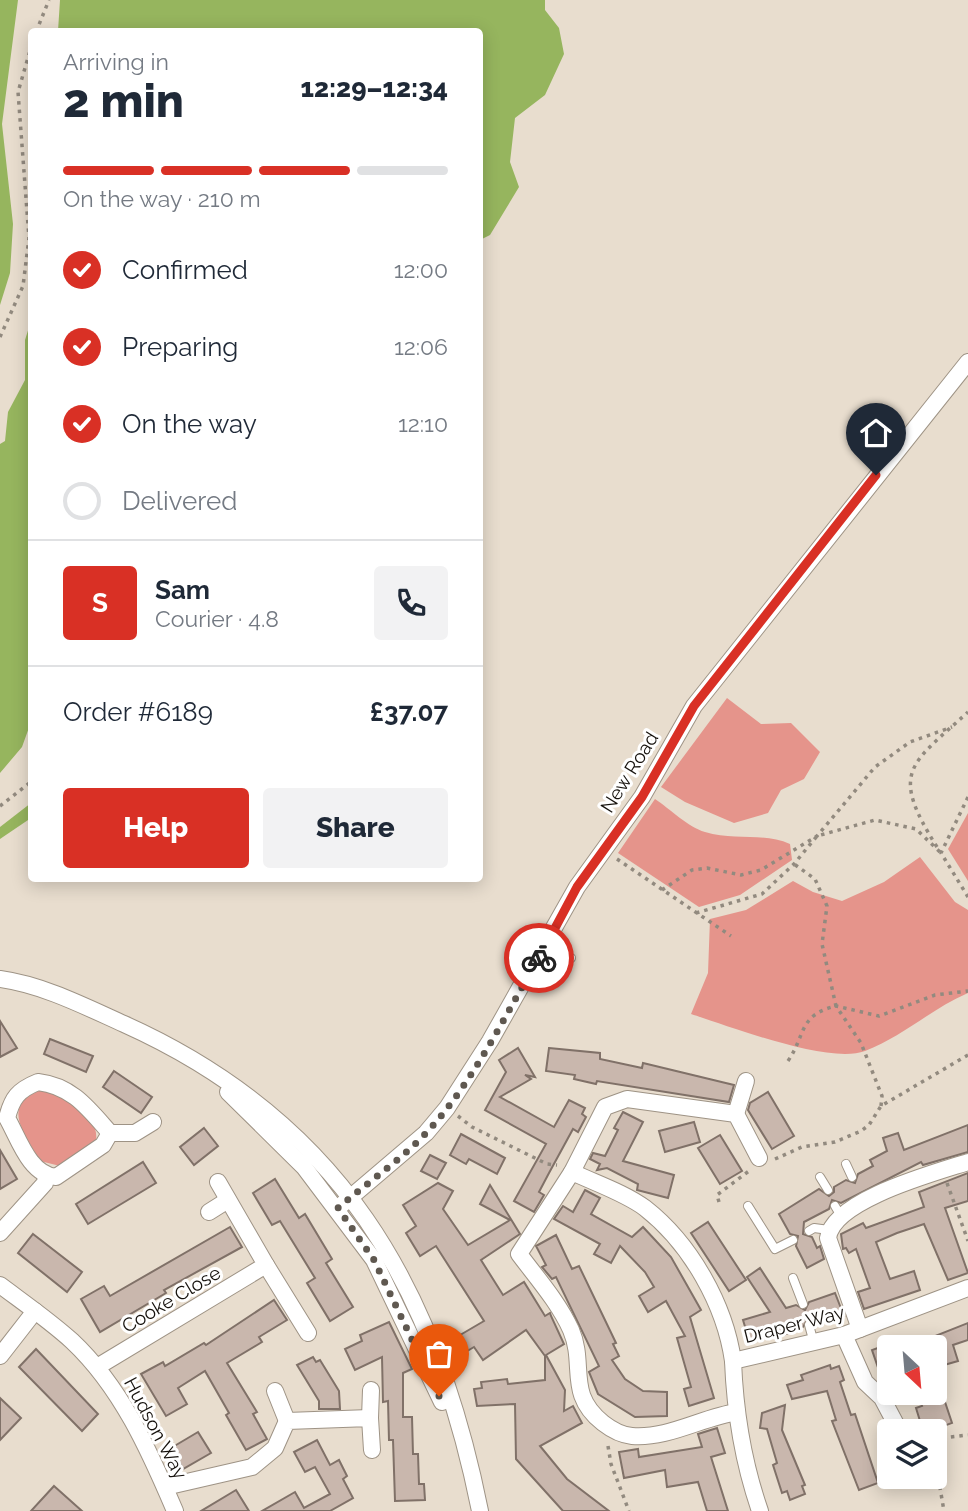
<!DOCTYPE html>
<html lang="en">
<head>
<meta charset="utf-8">
<style>
	:root { --surface:#fff; --page:#f2f2f3; --text:#1f2937; --muted:#747a83; --line:#e0e1e3; --accent:#d93025 }
	body { margin:0; font-family:Raleway,sans-serif; background:var(--page); color:var(--text); height:100vh; display:flex; flex-direction:column; font-size:26px; white-space:nowrap }
	* { box-sizing:border-box; margin:0 }
	p { font-size:23px; color:var(--muted) }
	.icon { flex:none; width:38px; height:38px; fill:none; stroke:currentColor; stroke-width:2; stroke-linecap:round; stroke-linejoin:round }
	.map { position:relative; flex:1; overflow:hidden }
	.drawer { position:absolute; left:28px; top:28px; width:455px; height:854px; display:flex; flex-direction:column; background:var(--surface); border-radius:7px; box-shadow:0 4px 18px #0003 }
	.drawer>* { flex:none }
	.needle { width:46px; rotate:154deg }
	.buttons { position:absolute; left:877px; top:1335px; display:grid; gap:14px }
	.buttons a { display:grid; place-items:center; width:70px; height:70px; border-radius:7px; background:var(--surface); box-shadow:0 4px 18px #0003; font-size:35px }
	.pin { position:absolute; display:grid; place-items:center; width:60px; height:60px; color:#fff; margin:-72px -30px; border-radius:50% 50% 50% 0; rotate:-45deg; box-shadow:0 0 7px #0007 }
	.pin .icon { rotate:45deg }
	.courier { position:absolute; display:grid; place-items:center; width:70px; height:70px; margin:-35px; border:5px solid #d93025; border-radius:50%; background:#fff; color:#222; box-shadow:0 2px 9px #0007 }
	.head em { font-style:normal; font-weight:800 }
	.head div { display:flex; flex-direction:column-reverse }
	.head { display:flex; align-items:center; justify-content:space-between; height:119px; padding:0 35px }
	h1 { font-size:46px; font-weight:800; line-height:52px }
	.bar { display:grid; grid-template-columns:repeat(4,1fr); gap:10px 7px; align-content:center; height:84px; padding:0 35px }
	.bar i { height:9px; border-radius:5px; background:var(--line) }
	.bar .current { background:var(--accent) }
	.bar p { grid-column:span 4 }
	.line { display:flex; align-items:center; gap:18px; padding:0 35px; border-top:2px solid var(--line) }
	.line div { flex:1 }
	.round { display:grid; place-items:center; flex:none; width:74px; height:74px; border-radius:7px; background:var(--page) }
	ol { padding:0 35px; list-style:none }
	li { display:flex; align-items:center; gap:21px; height:77px }
	li p { margin-inline-start:auto }
	li .icon { padding:7px; border-radius:50%; background:var(--accent); color:#fff; stroke-width:4 }
	li:last-child { color:var(--muted) }
	li i { width:38px; height:38px; border:4px solid var(--line); border-radius:50% }
	.cta { display:flex; gap:14px; margin-top:auto; padding:14px 35px }
	.cta a { flex:1; height:80px; border-radius:7px; background:var(--accent); color:#fff; font-size:28px; font-weight:800; line-height:80px; text-align:center }
	.cta a+a { background:var(--page); color:var(--text) }
	.map>svg:first-child { display:block }
	.green { fill:#e5948b }
	.water { fill:#96b55e }
	.building { fill:#c9b7ad; stroke:#807168; stroke-width:2 }
	.lines { fill:none; stroke-linecap:round; stroke-linejoin:round }
	.lane-casing { stroke:#9e9385; stroke-width:10 }
	.street-casing { stroke:#9e9385; stroke-width:18 }
	.path { stroke:#928a7f; stroke-width:3.5; stroke-dasharray:3.5 5; stroke-linecap:butt }
	.lane { stroke:#fff; stroke-width:8 }
	.street { stroke:#fff; stroke-width:16 }
	.done { stroke:#5f5850; stroke-width:7; stroke-dasharray:0 12.6 }
	.route { stroke:#d93025; stroke-width:9 }
	.labels { text-anchor:middle; stroke-width:6; stroke-linejoin:round; paint-order:stroke }
	.street-label { font-size:19px; fill:#15110c; stroke:#fff }
</style>
</head>
<body>
<div class="map">
<svg width="968" height="1511" viewBox="0 0 968 1511">
	<rect width="100%" height="100%" fill="#e8ddce"/>
	<g class="green">
		<path d="M727,698L761,724L791,723L820,752L804,779L781,790L768,813L734,823L685,802L661,787Z"/>
		<path d="M655,799C670,809 688,827 705,832C735,841 764,832 790,844L792,860L740,895L699,907L618,853Z"/>
		<path d="M968,813V881L948,849Z"/>
		<path d="M920,857L955,902L968,910V993C931,1009 902,1037 865,1051C829,1065 729,1026 691,1014L708,973L710,919L746,910L793,881L813,892L842,901L884,882Z"/>
		<path d="M39,1091C65,1091 101,1114 96,1143L60,1166L40,1161C26,1135 0,1106 39,1091Z"/>
	</g>
	<g class="water">
		<path d="M0,0H18L2,124L13,224L10,273L0,305Z"/>
		<path d="M60,0H545V10L559,28L564,54L545,95L515,118L510,162L519,187L490,235L480,240V32L58,31Z"/>
		<path d="M31,321V722L22,747L0,773V444L5,441L8,412L25,380V340Z"/>
		<path d="M31,803V818L0,839V827Z"/>
	</g>
	<g class="building">
		<path d="M0,1021L17,1048L0,1057Z"/>
		<path d="M50,1039L93,1056L86,1072L44,1054Z"/>
		<path d="M518,1048L535,1077L525,1075L531,1079L500,1097L554,1127L569,1100L585,1108L582,1114L586,1117L578,1132L573,1129L549,1173L539,1192L544,1195L534,1212L514,1201L546,1144L485,1110L506,1072L499,1060Z"/>
		<path d="M549,1048L600,1053V1059L642,1068L643,1063L734,1085L729,1102L597,1081L596,1084L574,1079L575,1075L546,1071Z"/>
		<path d="M114,1071L152,1097L141,1113L103,1087Z"/>
		<path d="M768,1092L794,1136L772,1149L748,1110L750,1103Z"/>
		<path d="M623,1112L643,1122L623,1161L674,1175L668,1198L637,1190L638,1184L607,1168L597,1170L600,1164L590,1159L593,1153L605,1156L618,1130L614,1128Z"/>
		<path d="M694,1122L700,1142L665,1152L659,1131Z"/>
		<path d="M968,1125V1152L923,1165L921,1162L841,1203L832,1200L829,1209L804,1222L803,1234L812,1237L817,1248L820,1246L824,1259L807,1268L796,1246L798,1236L790,1234L779,1214L819,1189L829,1196L834,1192V1187L846,1180L855,1183L858,1174L873,1166L870,1160L887,1151L883,1138L898,1133L904,1150Z"/>
		<path d="M204,1128L218,1146L194,1165L180,1147Z"/>
		<path d="M461,1134L505,1158L497,1174L469,1159L466,1164L450,1155Z"/>
		<path d="M720,1135L742,1171L720,1184L698,1148Z"/>
		<path d="M0,1150L17,1179L0,1189Z"/>
		<path d="M430,1155L446,1163L437,1179L421,1171Z"/>
		<path d="M143,1162L156,1183L88,1224L76,1204Z"/>
		<path d="M968,1173V1201L945,1208L968,1273L948,1280L924,1224L897,1233L876,1242L890,1279L914,1271L920,1290L864,1309L858,1292L870,1288L856,1249L849,1253L846,1248L843,1249L841,1234L863,1223L866,1228L924,1207L919,1192Z"/>
		<path d="M275,1179L299,1218L305,1214L332,1259L326,1263L353,1307L330,1321L307,1283L315,1278L280,1221L272,1225L253,1193Z"/>
		<path d="M438,1183L453,1191L443,1209L468,1245L510,1220L480,1204L490,1185L520,1234L481,1260L503,1295L524,1282L545,1316L550,1313L551,1316L564,1344L546,1355L565,1390L564,1411L573,1406L582,1423L540,1446L567,1479L609,1511H563L516,1459L515,1404L477,1406L474,1389L482,1388L481,1382L507,1379L508,1384L545,1380V1356L526,1330L483,1360L474,1347L464,1353L455,1338L484,1321L436,1246L420,1256L406,1233L416,1226L403,1205Z"/>
		<path d="M585,1190L600,1198L591,1214L632,1237L643,1227L671,1257L701,1310L690,1317L714,1398L689,1406L684,1389L691,1387L677,1338L685,1336L666,1301L648,1312L639,1296L654,1287L645,1272L620,1246L611,1263L594,1254L600,1244L554,1219L563,1206L573,1212Z"/>
		<path d="M708,1222L746,1280L729,1291L691,1233Z"/>
		<path d="M230,1227L242,1247L164,1290L166,1293L100,1332L81,1299L104,1286L110,1296Z"/>
		<path d="M33,1234L82,1272L67,1292L18,1253Z"/>
		<path d="M556,1235L572,1269L579,1266L616,1343L613,1344L619,1356L612,1360L625,1379L643,1391L667,1392V1416L635,1417L598,1394L589,1372L599,1366L556,1277L552,1279L542,1267L546,1265L536,1246Z"/>
		<path d="M760,1268L786,1308L796,1305L805,1310L809,1302L835,1293L844,1316L815,1324L808,1319L803,1327L792,1330V1332L777,1337L775,1332L749,1340L743,1320L770,1312L747,1277Z"/>
		<path d="M274,1300L287,1320L259,1337L262,1342L227,1363L257,1412L253,1414L267,1439L246,1450L226,1415L229,1413L205,1371L178,1388L187,1404L166,1416L141,1374L163,1362L165,1366L204,1343L206,1345Z"/>
		<path d="M389,1322L412,1369L403,1373V1417H412L413,1454H418L419,1484H424L425,1500L395,1501L393,1440H389L388,1401L383,1402L382,1357L355,1370L345,1349L362,1341L360,1335Z"/>
		<path d="M968,1323V1340L953,1345L958,1361L934,1368V1348H905Z"/>
		<path d="M889,1344V1390L884,1385L872,1350Z"/>
		<path d="M36,1349L98,1414L82,1431L19,1367Z"/>
		<path d="M313,1357L316,1362L320,1360L339,1391L340,1409H319V1401L297,1365Z"/>
		<path d="M830,1365L831,1369L839,1366L844,1380L840,1382L851,1415L855,1414L878,1483L859,1490L832,1421L836,1420L827,1391L792,1399L787,1385L803,1380L801,1375Z"/>
		<path d="M941,1390L952,1423L930,1431L927,1420L920,1421L916,1408L922,1406L919,1398Z"/>
		<path d="M0,1398L21,1418L0,1440Z"/>
		<path d="M785,1405L782,1430L805,1485L802,1486L805,1494L790,1500L787,1491L782,1493L773,1465L777,1463L767,1429L760,1428L762,1413Z"/>
		<path d="M717,1428L725,1453L711,1457L728,1511H707L698,1482L667,1487L665,1470L624,1478L619,1452L638,1449L639,1457L702,1447L698,1434Z"/>
		<path d="M198,1432L211,1453L183,1469L180,1463L174,1466L166,1451Z"/>
		<path d="M317,1440L330,1465L339,1460L347,1476L343,1479L353,1498L330,1511H262L295,1492L304,1508L330,1494L315,1467L305,1472L294,1452Z"/>
		<path d="M54,1486L82,1511H31Z"/>
		<path d="M236,1490L249,1511H201Z"/>
	</g>
	<g class="lines">
		<defs>
			<g id="lane">
				<path d="M545,947L571,958"/>
				<path d="M846,1164L852,1177"/>
				<path d="M820,1177L828,1190"/>
				<path d="M748,1206L775,1249L793,1240"/>
				<path d="M835,1206L841,1216"/>
				<path d="M809,1231L814,1228L829,1230"/>
				<path d="M793,1278L803,1304"/>
				<path d="M809,1325L814,1343"/>
			</g>
			<g id="street">
				<path d="M0,979C43,985 84,1006 124,1024C340,1121 435,1286 480,1511"/>
				<path d="M38,1082C72,1086 88,1108 110,1133L103,1145L56,1177C29,1174 19,1139 7,1118C12,1098 18,1090 38,1082Z"/>
				<path d="M228,1092L304,1167L374,1260L442,1402"/>
				<path d="M736,1114L746,1081"/>
				<path d="M110,1133H135L153,1122"/>
				<path d="M572,1172C595,1183 625,1193 645,1208C691,1244 725,1305 733,1361"/>
				<path d="M338,1208L426,1133L447,1108L490,1041L577,887L642,797L694,706L968,362"/>
				<path d="M209,1212L228,1200"/>
				<path d="M0,1233L45,1183L46,1176"/>
				<path d="M266,1265L308,1333"/>
				<path d="M0,1285C24,1303 50,1321 72,1341C121,1387 149,1450 175,1511"/>
				<path d="M860,1329L828,1238C833,1200 934,1173 968,1162"/>
				<path d="M844,1335L865,1382L882,1398L900,1432"/>
				<path d="M0,1356L35,1311"/>
				<path d="M97,1367L266,1265L218,1182"/>
				<path d="M275,1391L287,1421"/>
				<path d="M737,1412C703,1417 668,1439 632,1436C621,1435 612,1430 603,1423C566,1394 586,1365 571,1330C559,1303 537,1278 519,1254L572,1172L605,1107L627,1099L736,1114L759,1158"/>
				<path d="M370,1418L371,1390"/>
				<path d="M918,1432L920,1431"/>
				<path d="M886,1442L889,1441"/>
				<path d="M165,1487L252,1467L275,1448L287,1421L370,1418L372,1450"/>
				<path d="M760,1511C743,1462 735,1412 733,1361L844,1335L968,1288"/>
			</g>
		</defs>
		<use href="#lane" class="lane-casing"/>
		<use href="#street" class="street-casing"/>
		<g class="path">
			<path d="M36,32L49,0"/>
			<path d="M0,337L23,286L29,238L18,92L32,44"/>
			<path d="M968,797L941,853L968,897"/>
			<path d="M0,806L32,781"/>
			<path d="M937,847C889,771 910,765 968,712"/>
			<path d="M617,859L731,936"/>
			<path d="M662,890L692,870L707,868L741,875L761,870L817,836L875,767L910,742L952,727"/>
			<path d="M696,913L762,894L794,864L817,836L875,820L916,829L941,853"/>
			<path d="M788,1061C806,1035 798,1015 836,1006L822,944L827,906L815,879L794,864"/>
			<path d="M881,1106L882,1096L861,1043L836,1006L879,1016L935,995L968,991"/>
			<path d="M458,1116L472,1127L547,1164L557,1165"/>
			<path d="M775,1159L802,1147L835,1142L861,1131L869,1125L881,1106L968,1055"/>
			<path d="M947,1183L968,1241"/>
			<path d="M719,1202L717,1195L749,1171"/>
			<path d="M934,1439L968,1435"/>
			<path d="M608,1446L611,1464L629,1511"/>
			<path d="M934,1453L944,1511"/>
		</g>
		<use href="#lane" class="lane"/>
		<use href="#street" class="street"/>
	</g>
	<g class="lines">
		<path class="done" d="M439,1396L374,1260L338,1208C368,1182 401,1160 428,1131C474,1081 505,1015 539,958"/>
		<path class="route" d="M539,958L577,887L642,797L694,706L876,475"/>
	</g>
	<g class="labels">
		<g class="street-label">
			<text transform="translate(629 772) rotate(-58)" y="7">New Road</text>
			<text transform="translate(171 1299) rotate(-31)" y="7">Cooke Close</text>
			<text transform="translate(794 1324) rotate(-14)" y="7">Draper Way</text>
			<text transform="translate(156 1428) rotate(62)" y="7">Hudson Way</text>
		</g>
	</g>
</svg>
<div class="buttons">
<a><svg class="needle" viewBox="-14 -14 28 28"><path d="M0-13l5 13h-10z" fill="#e53935"/><path d="M0 13l5-13h-10z" fill="#747a83"/></svg></a>
<a><svg class="icon" aria-label="layers" viewBox="0 0 24 24"><path d="M12 4l9 5-9 5-9-5zM3 14l9 5 9-5"/></svg></a>
</div>
<div class="pin" style="left:439px;top:1396px;background:#ea580c"><svg class="icon" aria-label="bag" viewBox="0 0 24 24"><path d="M5 8h14l-1 12H6zM9 8a3 3 0 0 1 6 0"/></svg></div>
<div class="pin" style="left:876px;top:475px;background:#1f2937"><svg class="icon" aria-label="home" viewBox="0 0 24 24"><path d="M3 11l9-7 9 7M6 9v11h12V9"/></svg></div>
<div class="courier" style="left:539px;top:958px"><svg class="icon" aria-label="bike" viewBox="0 0 24 24"><circle cx="6" cy="16" r="4"/><circle cx="18" cy="16" r="4"/><path d="M6 16l4-8h5l3 8M10 8l3 8H6M13 5h3"/></svg></div>
<section class="drawer">
<div class="head"><div><h1>2 min</h1><p>Arriving in</p></div><em>12:29–12:34</em></div>
<div class="bar"><i class="current"></i><i class="current"></i><i class="current"></i><i></i><p>On the way · 210 m</p></div>
<ol>
<li><svg class="icon" aria-label="check" viewBox="0 0 24 24"><path d="M5 12l5 5 9-10"/></svg>Confirmed<p>12:00</p></li>
<li><svg class="icon" aria-label="check" viewBox="0 0 24 24"><path d="M5 12l5 5 9-10"/></svg>Preparing<p>12:06</p></li>
<li><svg class="icon" aria-label="check" viewBox="0 0 24 24"><path d="M5 12l5 5 9-10"/></svg>On the way<p>12:10</p></li>
<li><i></i>Delivered</li>
</ol>
<div class="line" style="height:126px"><b class="round" style="background:var(--accent);color:#fff">S</b><div><b>Sam</b><p>Courier · 4.8</p></div><a class="round"><svg class="icon" aria-label="phone" viewBox="0 0 24 24"><path d="M5 4h4l2 5-3 2q2 4 5 5l2-3 5 2v4C11 20 4 13 5 4z"/></svg></a></div>
<div class="line" style="height:91px"><div>Order #6189</div><b>£37.07</b></div>
<div class="cta"><a>Help</a><a>Share</a></div>
</section>
</div>
</body>
</html>
